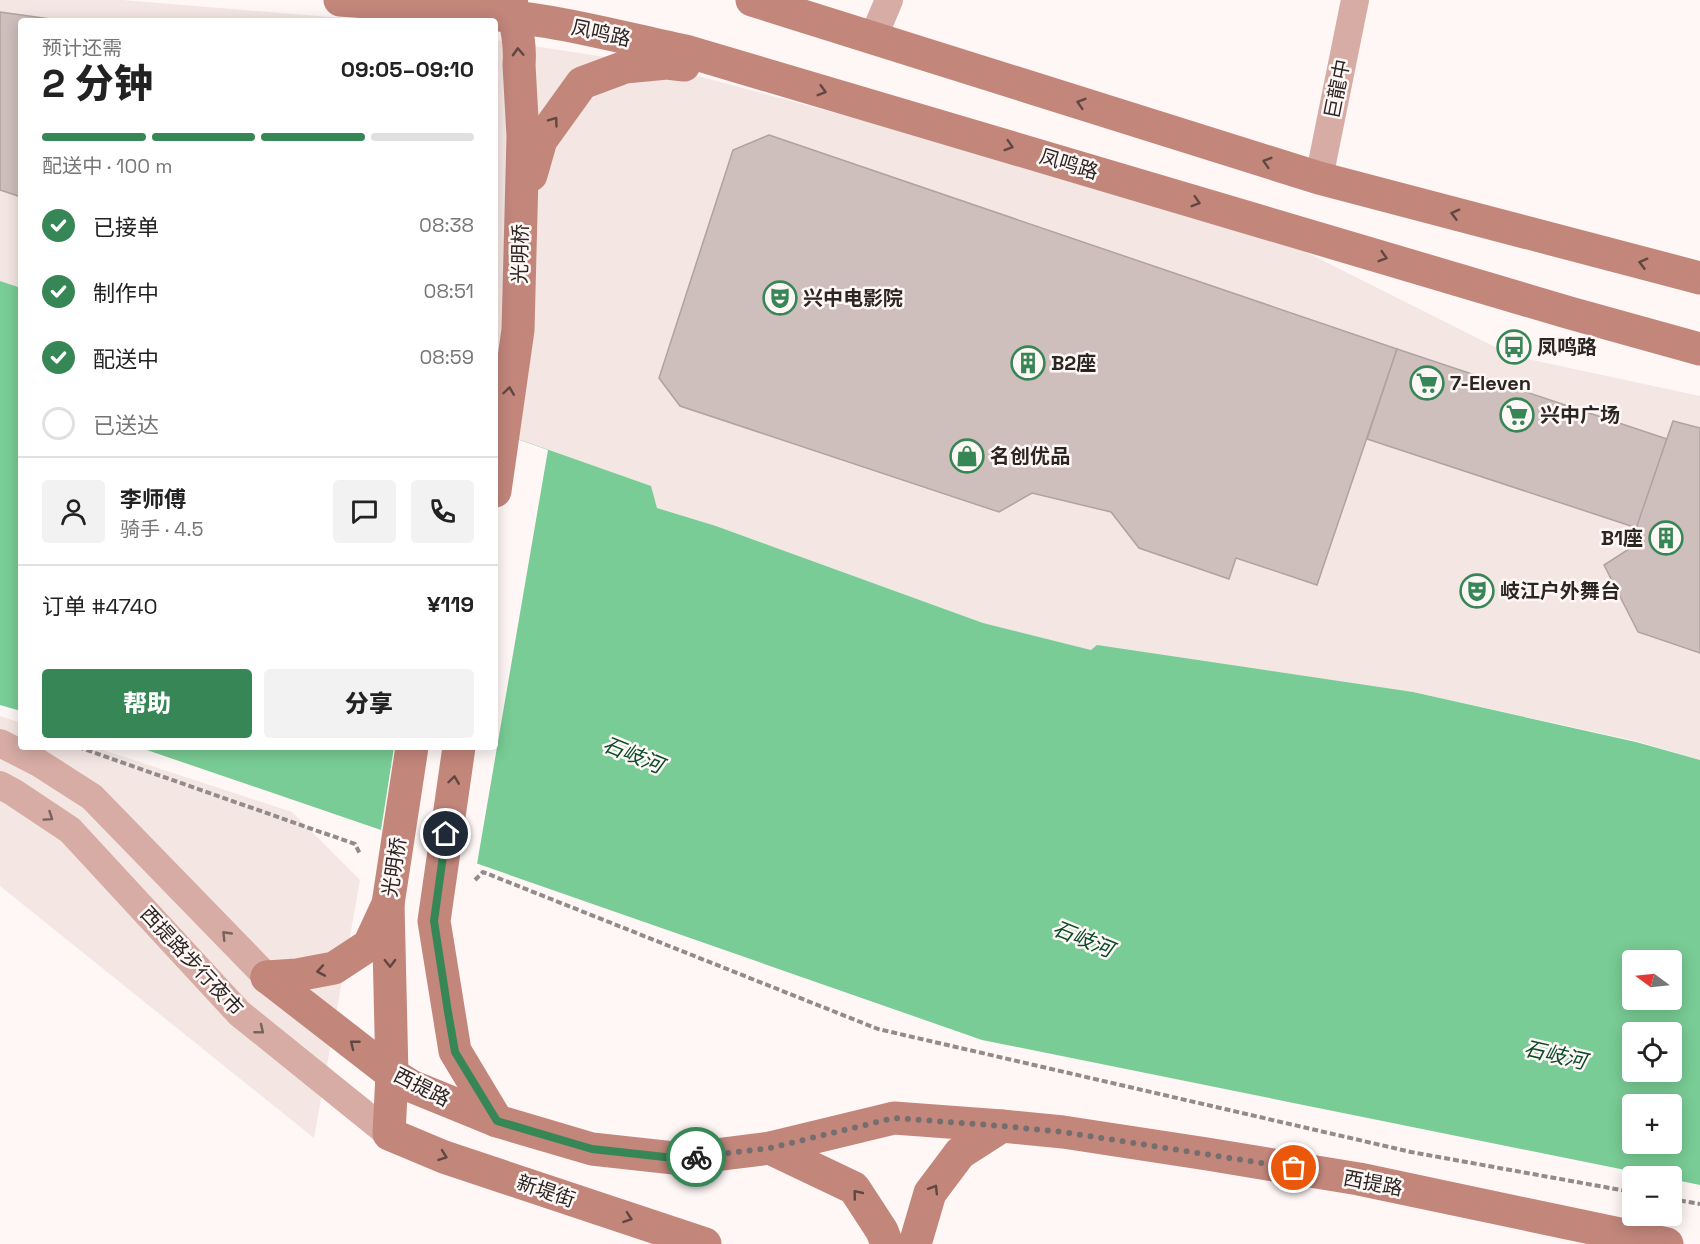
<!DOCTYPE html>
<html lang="zh">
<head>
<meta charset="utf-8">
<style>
	:root { --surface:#fff; --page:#f2f2f2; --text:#222; --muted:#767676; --line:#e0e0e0; --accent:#378656 }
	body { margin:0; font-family:"Space Grotesk","Noto Sans SC",sans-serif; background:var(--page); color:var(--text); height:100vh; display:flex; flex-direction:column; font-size:22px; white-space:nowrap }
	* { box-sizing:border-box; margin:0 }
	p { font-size:20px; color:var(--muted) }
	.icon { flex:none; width:33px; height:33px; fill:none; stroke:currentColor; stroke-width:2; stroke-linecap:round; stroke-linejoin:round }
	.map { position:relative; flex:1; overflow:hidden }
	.panel { position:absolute; left:18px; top:18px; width:480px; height:732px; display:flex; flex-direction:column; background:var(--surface); border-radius:6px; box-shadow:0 3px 15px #0003 }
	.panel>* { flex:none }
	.needle { width:39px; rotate:285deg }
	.fabs { position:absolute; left:1622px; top:950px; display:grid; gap:12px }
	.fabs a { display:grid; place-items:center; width:60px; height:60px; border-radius:6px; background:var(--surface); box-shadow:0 3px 15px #0003; font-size:30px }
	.pin { position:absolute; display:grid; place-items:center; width:51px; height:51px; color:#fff; margin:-26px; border:3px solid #fff; border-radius:50%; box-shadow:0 2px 6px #0007 }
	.courier { position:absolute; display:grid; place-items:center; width:60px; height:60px; margin:-30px; border:4px solid #378656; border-radius:50%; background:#fff; color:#222; box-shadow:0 2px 8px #0007 }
	.summary em { font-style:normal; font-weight:800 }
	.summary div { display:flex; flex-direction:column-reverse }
	.summary { display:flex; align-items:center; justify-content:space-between; height:102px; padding:0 24px }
	h1 { font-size:39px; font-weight:800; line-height:45px }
	.bar { display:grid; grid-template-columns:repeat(4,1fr); gap:9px 6px; align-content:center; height:72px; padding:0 24px }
	.bar i { height:8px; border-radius:4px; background:var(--line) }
	.bar .current { background:var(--accent) }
	.bar p { grid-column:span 4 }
	.line { display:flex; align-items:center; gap:15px; padding:0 24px; border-top:2px solid var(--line) }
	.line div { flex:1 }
	.round { display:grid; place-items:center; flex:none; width:63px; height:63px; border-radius:6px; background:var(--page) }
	ol { padding:0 24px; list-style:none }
	li { display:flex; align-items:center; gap:18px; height:66px }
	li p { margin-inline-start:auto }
	li .icon { padding:6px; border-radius:50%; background:var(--accent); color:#fff; stroke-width:4 }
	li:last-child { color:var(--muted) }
	li i { width:33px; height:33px; border:3px solid var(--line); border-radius:50% }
	.button { display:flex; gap:12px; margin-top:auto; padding:12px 24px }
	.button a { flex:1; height:69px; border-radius:6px; background:var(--accent); color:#fff; font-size:24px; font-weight:800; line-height:69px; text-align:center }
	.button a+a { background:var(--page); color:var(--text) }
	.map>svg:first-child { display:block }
	.built { fill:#f4e6e3 }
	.water { fill:#79cc95; fill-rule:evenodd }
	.pier { fill:#fef7f6 }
	.building { fill:#cebfbc; stroke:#b0a29f; stroke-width:1.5 }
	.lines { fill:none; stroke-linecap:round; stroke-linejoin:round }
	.path { stroke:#928b8a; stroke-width:4; stroke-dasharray:6 3; stroke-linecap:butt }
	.street { stroke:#d6aca4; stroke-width:28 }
	.secondary { stroke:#c2867b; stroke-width:33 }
	.oneway { stroke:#604742 }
	.oneway2 { stroke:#78625e }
	.done { stroke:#756e6e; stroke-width:6; stroke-dasharray:0 10.8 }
	.route { stroke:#378656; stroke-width:8 }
	.labels { text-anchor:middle; stroke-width:5; stroke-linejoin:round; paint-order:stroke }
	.street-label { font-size:20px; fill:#2b2524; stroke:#fef7f6 }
	.poi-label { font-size:20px; font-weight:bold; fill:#2b2524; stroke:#fef7f6; text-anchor:start }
	.water-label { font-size:21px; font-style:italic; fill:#0a4b28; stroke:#fef7f6 }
</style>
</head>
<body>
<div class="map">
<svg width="1700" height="1244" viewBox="0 0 1700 1244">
	<rect width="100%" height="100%" fill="#fef7f6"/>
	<g class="built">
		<path d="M0,0H122L379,21H21V288L0,281Z"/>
		<path d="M495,40L657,65L1252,225L1513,356L1700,396V760L1636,741L1413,692L1091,650L983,623L716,526L657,508L650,486L495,431Z"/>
		<path d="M0,716L21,723V747H94L292,812L360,880L314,1138L0,886Z"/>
	</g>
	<g class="water">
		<path d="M0,281L21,288V711L0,705Z"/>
		<path d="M495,431L651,486L657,508L716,526L983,623L1091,650L1097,645L1413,692L1636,742L1700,760V1185L1671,1179V1176H1655L982,1040L381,830L138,747H495ZM1632,960H1671V999H1632ZM1632,1032H1671V1071H1632ZM1632,1104H1671V1143H1632Z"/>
	</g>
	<path class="pier" d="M495,431L548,450L477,864L381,830L394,747H495Z"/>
	<g class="building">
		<path d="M0,12L65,21H21V197L0,190Z"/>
		<path d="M769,135L1397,349L1317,585L1236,558L1229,579L1139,548L1111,512L1032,493L999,512L680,406L659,378L733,150Z"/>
		<path d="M1397,349L1667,439L1637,528L1367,439Z"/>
		<path d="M1673,421L1700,428V653L1638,632L1604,565L1629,549Z"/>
	</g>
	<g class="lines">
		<g class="path">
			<path d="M78,747L355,844L360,854"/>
			<path d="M475,880L483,872L878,1029L1411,1152L1632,1192"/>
			<path d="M1671,1199L1700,1204"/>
		</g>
		<g class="street">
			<path d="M873,38L889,0"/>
			<path d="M1319,178L1355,0"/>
			<path d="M0,743L39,763L92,797L267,977"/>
			<path d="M0,785L13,792L70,830L239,1013L389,1134"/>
		</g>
		<g class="secondary">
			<path d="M340,0C410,5 480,11 549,22C596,30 642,42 689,52L1570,313L1700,349"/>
			<path d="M752,0L1319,178L1700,278"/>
			<path d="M531,175L541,140L582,83L625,67L667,63L684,65"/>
			<path d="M495,491L518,330L523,136L519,65C521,43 515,21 511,0"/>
			<path d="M459,747L434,921L455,1051L497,1121"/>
			<path d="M388,904L392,1074L389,1134L444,1157L705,1244"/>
			<path d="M267,977L392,1074L411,1086L497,1121L592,1149L683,1159L770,1148L894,1118L1002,1126L1063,1132L1207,1154L1359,1179L1667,1244"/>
			<path d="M267,977L297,975L334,968L369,945L388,904L412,747"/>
			<path d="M770,1148L854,1188L882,1231L887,1244"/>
			<path d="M915,1244L930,1193L960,1153L1002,1126"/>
		</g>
	</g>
	<defs><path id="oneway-chevron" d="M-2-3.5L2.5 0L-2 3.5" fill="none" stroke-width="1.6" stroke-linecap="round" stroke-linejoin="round" transform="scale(1.5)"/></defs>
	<g class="oneway">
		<use href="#oneway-chevron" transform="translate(518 52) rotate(-93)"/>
		<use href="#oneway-chevron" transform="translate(822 91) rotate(16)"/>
		<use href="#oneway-chevron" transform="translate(1081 103) rotate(-163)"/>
		<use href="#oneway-chevron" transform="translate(554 121) rotate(-54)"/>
		<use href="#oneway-chevron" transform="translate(1009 146) rotate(17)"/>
		<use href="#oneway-chevron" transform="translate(1267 162) rotate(-163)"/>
		<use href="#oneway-chevron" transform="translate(1196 202) rotate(17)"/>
		<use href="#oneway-chevron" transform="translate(1455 214) rotate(-165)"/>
		<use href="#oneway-chevron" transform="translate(1383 257) rotate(17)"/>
		<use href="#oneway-chevron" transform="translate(1643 263) rotate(-165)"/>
		<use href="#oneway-chevron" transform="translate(509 391) rotate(-82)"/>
		<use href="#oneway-chevron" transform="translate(454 780) rotate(-82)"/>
		<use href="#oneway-chevron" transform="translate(390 963) rotate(89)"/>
		<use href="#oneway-chevron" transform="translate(321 971) rotate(170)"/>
		<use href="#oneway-chevron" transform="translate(354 1044) rotate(-142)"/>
		<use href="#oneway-chevron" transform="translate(443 1156) rotate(20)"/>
		<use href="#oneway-chevron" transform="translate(934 1189) rotate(-58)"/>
		<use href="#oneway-chevron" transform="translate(857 1194) rotate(-129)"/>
		<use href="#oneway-chevron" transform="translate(628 1218) rotate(19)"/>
	</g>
	<g class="oneway2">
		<use href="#oneway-chevron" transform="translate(49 817) rotate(34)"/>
		<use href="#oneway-chevron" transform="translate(226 935) rotate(-134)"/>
		<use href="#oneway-chevron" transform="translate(260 1030) rotate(39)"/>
	</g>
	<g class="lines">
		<path class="done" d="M696,1157L770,1148L894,1118L1002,1126L1063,1132L1294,1168"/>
		<path class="route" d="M446,834L434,921L448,1012L455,1052L497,1121L592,1149L683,1159L696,1157"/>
	</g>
	<defs>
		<symbol id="theatre-ring" viewBox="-11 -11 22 22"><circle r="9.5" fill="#fef7f6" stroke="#378656" stroke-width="1.5"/><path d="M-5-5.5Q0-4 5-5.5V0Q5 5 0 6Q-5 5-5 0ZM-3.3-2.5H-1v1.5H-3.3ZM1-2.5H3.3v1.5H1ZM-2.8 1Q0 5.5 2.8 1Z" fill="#378656"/></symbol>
		<symbol id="bus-ring" viewBox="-11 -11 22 22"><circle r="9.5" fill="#fef7f6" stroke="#378656" stroke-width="1.5"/><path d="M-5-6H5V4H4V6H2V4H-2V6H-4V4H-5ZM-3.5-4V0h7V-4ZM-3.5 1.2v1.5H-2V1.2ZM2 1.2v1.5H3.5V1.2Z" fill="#378656"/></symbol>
		<symbol id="building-ring" viewBox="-11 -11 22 22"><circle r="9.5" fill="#fef7f6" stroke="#378656" stroke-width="1.5"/><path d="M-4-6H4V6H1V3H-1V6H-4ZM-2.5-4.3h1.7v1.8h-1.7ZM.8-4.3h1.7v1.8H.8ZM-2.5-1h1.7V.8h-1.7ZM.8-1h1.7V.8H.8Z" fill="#378656"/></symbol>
		<symbol id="supermarket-ring" viewBox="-11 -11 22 22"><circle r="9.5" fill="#fef7f6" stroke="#378656" stroke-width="1.5"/><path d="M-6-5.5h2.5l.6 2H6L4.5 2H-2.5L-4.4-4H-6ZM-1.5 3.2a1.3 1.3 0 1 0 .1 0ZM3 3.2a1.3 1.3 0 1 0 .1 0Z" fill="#378656"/></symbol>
		<symbol id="shop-ring" viewBox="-11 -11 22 22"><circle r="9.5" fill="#fef7f6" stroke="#378656" stroke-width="1.5"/><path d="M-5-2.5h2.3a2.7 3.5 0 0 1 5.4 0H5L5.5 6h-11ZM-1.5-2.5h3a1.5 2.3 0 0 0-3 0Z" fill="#378656"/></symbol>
	</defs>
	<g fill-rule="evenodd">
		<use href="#theatre-ring" x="761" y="279" width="38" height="38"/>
		<use href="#bus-ring" x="1495" y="328" width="38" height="38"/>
		<use href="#building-ring" x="1009" y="344" width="38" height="38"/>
		<use href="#supermarket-ring" x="1408" y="364" width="38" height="38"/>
		<use href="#supermarket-ring" x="1498" y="396" width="38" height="38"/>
		<use href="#shop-ring" x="948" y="437" width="38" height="38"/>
		<use href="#building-ring" x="1647" y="519" width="38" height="38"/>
		<use href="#theatre-ring" x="1458" y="572" width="38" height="38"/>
	</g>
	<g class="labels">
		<g class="street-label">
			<text transform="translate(601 33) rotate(12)" y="7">凤鸣路</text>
			<text transform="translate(1337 89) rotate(-79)" y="7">巨龍中</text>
			<text transform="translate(1069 164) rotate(17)" y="7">凤鸣路</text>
			<text transform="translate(520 254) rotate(-89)" y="7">光明桥</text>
			<text transform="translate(394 867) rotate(-81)" y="7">光明桥</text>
			<text transform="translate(192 961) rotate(47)" y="7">西提路步行夜市</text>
			<text transform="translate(422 1087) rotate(27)" y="7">西提路</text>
			<text transform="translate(1373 1183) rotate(11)" y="7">西提路</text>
			<text transform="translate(546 1191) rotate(19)" y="7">新堤街</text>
		</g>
		<g class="poi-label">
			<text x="803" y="305">兴中电影院</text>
			<text x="1537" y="354">凤鸣路</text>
			<text x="1051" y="370">B2座</text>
			<text x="1450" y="390">7-Eleven</text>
			<text x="1540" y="422">兴中广场</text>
			<text x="990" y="463">名创优品</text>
			<text x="1643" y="545" text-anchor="end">B1座</text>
			<text x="1500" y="598">岐江户外舞台</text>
		</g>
		<g class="water-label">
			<text transform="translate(633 755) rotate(22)" y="7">石岐河</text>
			<text transform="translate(1083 939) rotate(22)" y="7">石岐河</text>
			<text transform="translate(1555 1055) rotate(13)" y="7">石岐河</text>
		</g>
	</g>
</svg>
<div class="fabs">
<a><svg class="needle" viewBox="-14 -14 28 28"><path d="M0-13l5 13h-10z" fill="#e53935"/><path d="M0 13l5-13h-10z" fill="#767676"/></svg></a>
<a><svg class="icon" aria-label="locate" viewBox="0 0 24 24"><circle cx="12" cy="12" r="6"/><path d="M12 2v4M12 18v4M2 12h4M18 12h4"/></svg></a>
<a>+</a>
<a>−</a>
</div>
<div class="pin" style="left:1294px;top:1168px;background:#ea580c"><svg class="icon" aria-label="bag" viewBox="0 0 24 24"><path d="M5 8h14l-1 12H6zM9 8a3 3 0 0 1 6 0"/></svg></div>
<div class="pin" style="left:446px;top:834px;background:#1f2937"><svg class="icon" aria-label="home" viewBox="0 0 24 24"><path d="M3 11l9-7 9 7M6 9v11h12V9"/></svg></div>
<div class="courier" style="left:696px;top:1157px"><svg class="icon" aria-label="bike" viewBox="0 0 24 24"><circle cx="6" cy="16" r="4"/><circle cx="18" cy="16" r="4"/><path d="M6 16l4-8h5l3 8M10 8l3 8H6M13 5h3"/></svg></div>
<section class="panel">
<div class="summary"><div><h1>2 分钟</h1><p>预计还需</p></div><em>09:05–09:10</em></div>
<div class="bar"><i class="current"></i><i class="current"></i><i class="current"></i><i></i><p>配送中 · 100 m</p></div>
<ol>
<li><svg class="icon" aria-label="check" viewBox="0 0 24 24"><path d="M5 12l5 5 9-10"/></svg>已接单<p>08:38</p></li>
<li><svg class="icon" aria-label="check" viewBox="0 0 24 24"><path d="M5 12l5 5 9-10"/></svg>制作中<p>08:51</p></li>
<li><svg class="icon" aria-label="check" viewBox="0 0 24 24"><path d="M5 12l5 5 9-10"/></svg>配送中<p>08:59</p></li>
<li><i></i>已送达</li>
</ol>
<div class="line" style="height:108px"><a class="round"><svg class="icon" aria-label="person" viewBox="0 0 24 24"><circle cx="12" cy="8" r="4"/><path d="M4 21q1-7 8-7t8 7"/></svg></a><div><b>李师傅</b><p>骑手 · 4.5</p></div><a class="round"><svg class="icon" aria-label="chat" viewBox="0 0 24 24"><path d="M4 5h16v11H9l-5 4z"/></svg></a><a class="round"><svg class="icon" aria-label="phone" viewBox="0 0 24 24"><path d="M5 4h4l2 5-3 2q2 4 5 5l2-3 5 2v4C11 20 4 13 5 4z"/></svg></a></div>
<div class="line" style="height:78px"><div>订单 #4740</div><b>¥119</b></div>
<div class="button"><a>帮助</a><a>分享</a></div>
</section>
</div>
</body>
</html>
